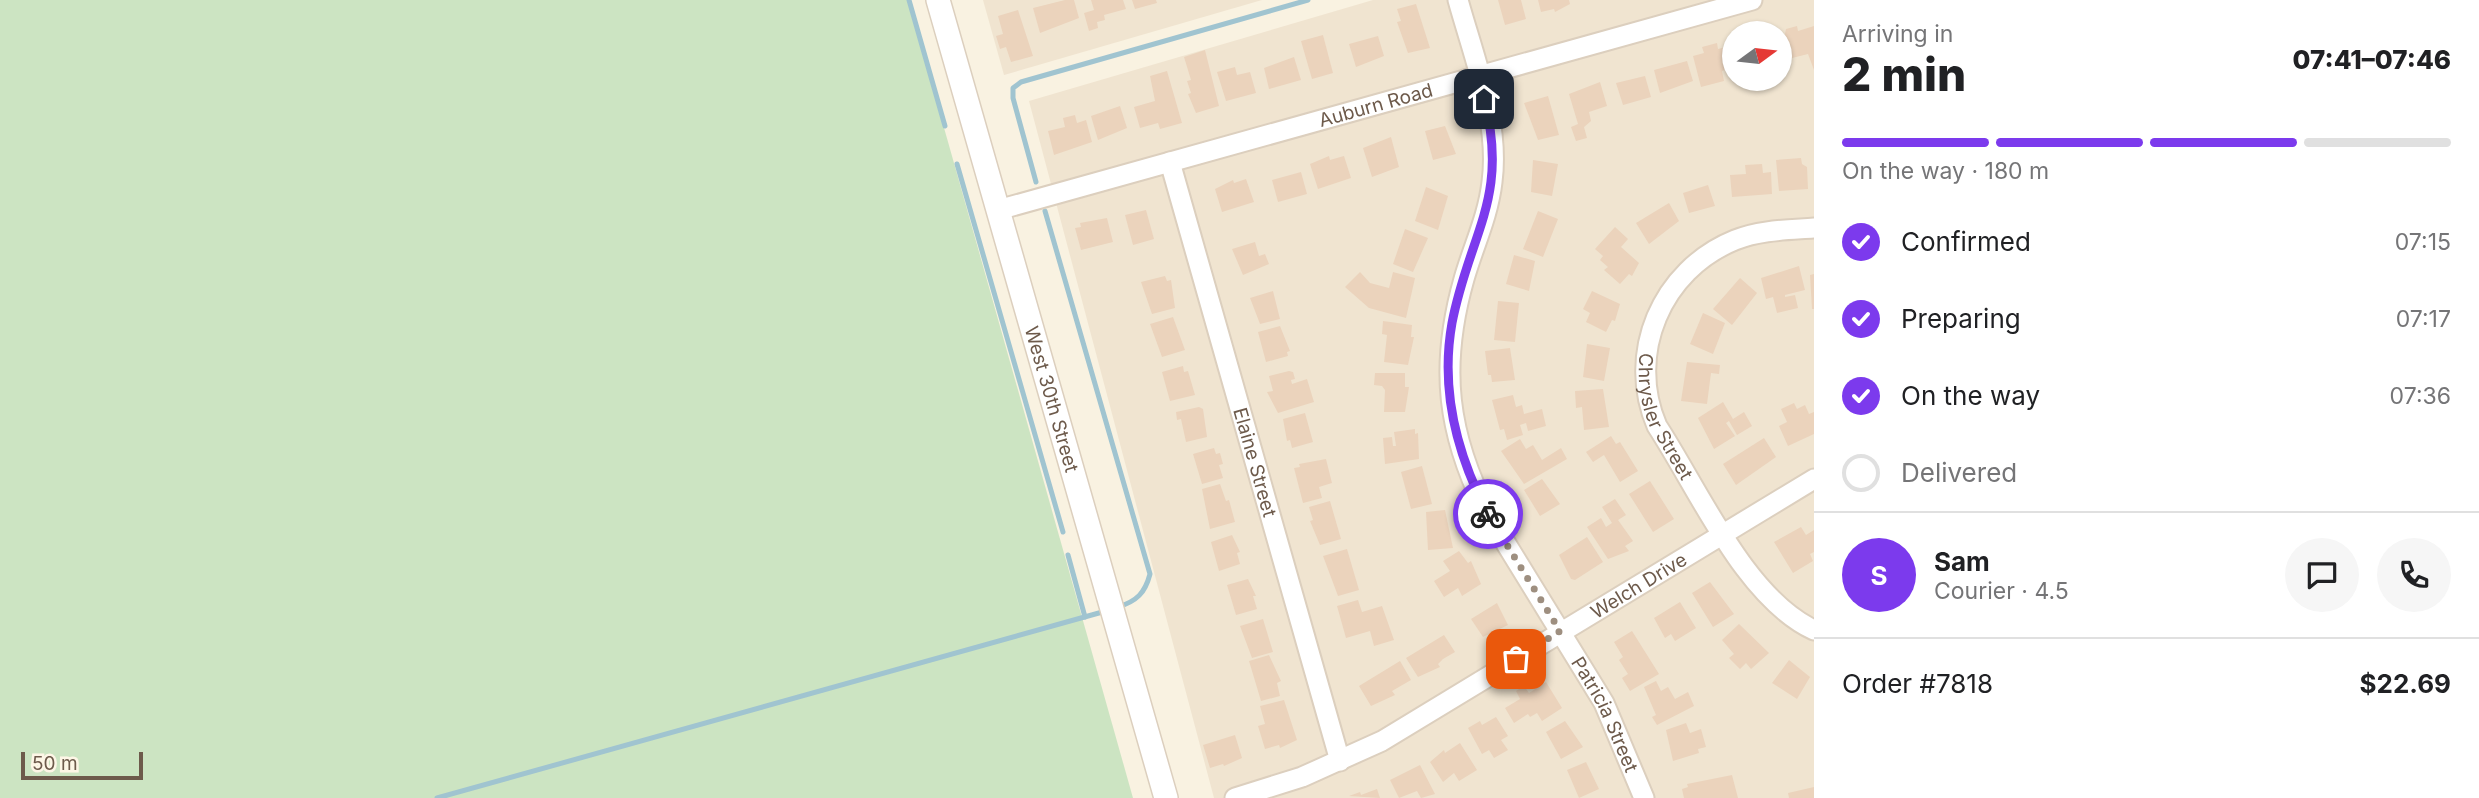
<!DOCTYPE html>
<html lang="en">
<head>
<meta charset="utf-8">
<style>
	:root { --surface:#fff; --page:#f6f6f6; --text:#202124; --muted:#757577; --line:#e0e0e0; --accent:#7c3aed }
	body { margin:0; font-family:Inter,sans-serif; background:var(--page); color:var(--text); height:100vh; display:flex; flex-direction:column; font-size:26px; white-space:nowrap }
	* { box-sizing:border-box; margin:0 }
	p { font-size:23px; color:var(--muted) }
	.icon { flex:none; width:38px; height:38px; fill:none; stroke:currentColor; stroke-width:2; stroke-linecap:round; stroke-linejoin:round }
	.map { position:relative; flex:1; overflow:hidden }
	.sheet { display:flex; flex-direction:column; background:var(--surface); width:665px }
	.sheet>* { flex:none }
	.needle { width:46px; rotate:75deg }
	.fabs { position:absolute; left:1722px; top:21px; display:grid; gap:14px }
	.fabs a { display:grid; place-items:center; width:70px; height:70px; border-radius:50%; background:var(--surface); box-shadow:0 2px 5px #0004; font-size:35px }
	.scale { position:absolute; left:21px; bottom:18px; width:122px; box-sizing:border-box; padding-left:7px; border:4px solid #6d5a4b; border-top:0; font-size:19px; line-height:24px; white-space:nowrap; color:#6d5a4b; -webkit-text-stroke:5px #fdf6e6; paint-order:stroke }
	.pin { position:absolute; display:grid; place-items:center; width:60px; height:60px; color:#fff; margin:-30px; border-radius:14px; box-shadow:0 4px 10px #0006 }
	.courier { position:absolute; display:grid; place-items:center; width:70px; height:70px; margin:-35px; border:5px solid #7c3aed; border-radius:50%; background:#fff; color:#222; box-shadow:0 2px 9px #0007 }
	.head em { font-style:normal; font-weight:800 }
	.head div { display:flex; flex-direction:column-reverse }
	.head { display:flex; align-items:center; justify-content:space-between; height:119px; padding:0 28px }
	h1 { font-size:46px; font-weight:800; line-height:52px }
	.bar { display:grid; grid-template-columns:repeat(4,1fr); gap:10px 7px; align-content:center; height:84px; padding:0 28px }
	.bar i { height:9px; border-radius:5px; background:var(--line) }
	.bar .current { background:var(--accent) }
	.bar p { grid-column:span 4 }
	.line { display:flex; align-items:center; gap:18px; padding:0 28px; border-top:2px solid var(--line) }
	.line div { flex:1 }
	.round { display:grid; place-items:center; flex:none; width:74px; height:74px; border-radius:37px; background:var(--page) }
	ol { padding:0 28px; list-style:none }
	li { display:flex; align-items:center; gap:21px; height:77px }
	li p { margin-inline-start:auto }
	li .icon { padding:7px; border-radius:50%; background:var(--accent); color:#fff; stroke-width:4 }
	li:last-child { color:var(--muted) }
	li i { width:38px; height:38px; border:4px solid var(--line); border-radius:50% }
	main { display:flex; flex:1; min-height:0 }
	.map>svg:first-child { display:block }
	.residential { fill:#f0e4d0; fill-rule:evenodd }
	.green { fill:#cce4c2 }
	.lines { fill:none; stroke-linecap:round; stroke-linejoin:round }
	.stream { stroke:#a0c4d0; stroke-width:5 }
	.building { fill:#ebd3bc }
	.minor-casing { stroke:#dccfbe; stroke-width:23 }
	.tertiary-casing { stroke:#dccfbe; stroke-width:26 }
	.minor { stroke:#fff; stroke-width:19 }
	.tertiary { stroke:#fff; stroke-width:23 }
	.done { stroke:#9e8f80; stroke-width:7; stroke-dasharray:0 12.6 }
	.route { stroke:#7c3aed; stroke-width:9 }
	.labels { text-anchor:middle; stroke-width:5; stroke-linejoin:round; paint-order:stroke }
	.street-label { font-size:19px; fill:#6d5a4b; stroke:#fdf6e6 }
</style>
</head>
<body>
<main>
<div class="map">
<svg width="1814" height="798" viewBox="0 0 1814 798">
	<rect width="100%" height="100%" fill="#f9f2e1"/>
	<g class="residential">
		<path d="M983,0H1262L1004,75Z"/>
		<path d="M1373,0H1814V798H1214L1029,101ZM1734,33H1780V79H1734Z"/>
	</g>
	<path class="green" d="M0,0H908L1133,798H0Z"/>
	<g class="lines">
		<g class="stream">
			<path d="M909,0L945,126"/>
			<path d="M957,164L1063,532"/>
			<path d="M1036,182L1013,98V88L1021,82L1308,0"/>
			<path d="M1045,211L1150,574C1145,593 1137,601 1118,607"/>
			<path d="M1068,555L1085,617"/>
			<path d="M437,798L1106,611"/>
		</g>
	</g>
	<g class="building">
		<path d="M1065,0H1074L1079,18L1040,33L1033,8Z"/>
		<path d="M1091,0H1123L1126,9L1104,15L1105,20L1097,22L1098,28L1089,31L1084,13L1094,10Z"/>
		<path d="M1132,0H1156L1157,3L1135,9Z"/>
		<path d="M1498,0H1521L1526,19L1505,25Z"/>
		<path d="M1538,0H1569L1570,4L1555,12L1554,9L1541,12Z"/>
		<path d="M1416,4L1430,48L1408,53L1397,22L1401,21L1397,9Z"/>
		<path d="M1018,10L1033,56L1011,62L1006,47L1000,49L996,36L1003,34L998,16Z"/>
		<path d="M1797,26L1798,31L1814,26V70L1808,54L1792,58L1785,34L1786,29Z"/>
		<path d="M1323,35L1333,73L1312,79L1301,41Z"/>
		<path d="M1378,36L1384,56L1356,67L1349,44Z"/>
		<path d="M1717,43L1718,49L1730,46L1734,67L1722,71L1724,81L1701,87L1693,56L1704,53L1702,47Z"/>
		<path d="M1205,50L1219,106L1196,113L1188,94L1191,93L1187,81L1191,80L1184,57Z"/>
		<path d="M1294,57L1301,80L1269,89L1264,68Z"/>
		<path d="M1687,61L1693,81L1660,93L1654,70Z"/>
		<path d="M1235,67L1237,75L1250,72L1256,93L1226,101L1217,72Z"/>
		<path d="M1167,71L1182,123L1160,129L1158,123L1140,128L1134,107L1155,101L1150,76Z"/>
		<path d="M1645,76L1651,97L1623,105L1616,83Z"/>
		<path d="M1600,82L1607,106L1589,112L1591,121L1584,127L1587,138L1576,141L1571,127L1578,124L1569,94Z"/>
		<path d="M1548,96L1559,135L1538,140L1524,103Z"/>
		<path d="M1120,106L1127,128L1098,140L1091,116Z"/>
		<path d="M1075,115L1077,123L1086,120L1092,142L1054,155L1048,131L1065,127L1063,118Z"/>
		<path d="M1445,126L1456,154L1433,160L1425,131Z"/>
		<path d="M1391,137L1399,167L1372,177L1363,148Z"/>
		<path d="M1329,156L1330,160L1344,156L1351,178L1318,189L1310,164Z"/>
		<path d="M1801,158L1802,164L1807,167L1808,189L1779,191L1776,160Z"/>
		<path d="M1533,160L1558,164L1552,196L1531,192Z"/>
		<path d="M1762,164L1763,173L1771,172L1772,194L1732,197L1730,175L1746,174L1745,165Z"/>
		<path d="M1301,172L1307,194L1278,202L1272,180Z"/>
		<path d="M1246,179L1254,202L1222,212L1215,189L1233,180L1234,183Z"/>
		<path d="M1708,185L1715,206L1689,213L1683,193Z"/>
		<path d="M1426,187L1448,196L1438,230L1415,221Z"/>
		<path d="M1669,203L1679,221L1649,244L1636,223Z"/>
		<path d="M1146,210L1154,239L1133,245L1125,215Z"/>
		<path d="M1538,211L1558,219L1543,257L1523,249Z"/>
		<path d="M1107,218L1113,242L1081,250L1075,228L1081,227L1080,223Z"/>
		<path d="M1615,227L1628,239L1621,247L1639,263L1632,276L1629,274L1620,284L1604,270L1608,267L1600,260L1603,256L1595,249Z"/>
		<path d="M1405,229L1428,238L1413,272L1393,264Z"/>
		<path d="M1255,242L1259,256L1265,254L1269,264L1243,275L1232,249Z"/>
		<path d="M1514,255L1535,261L1529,291L1506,284Z"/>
		<path d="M1799,266L1805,290L1785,295V297L1795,295L1798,308L1777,313L1773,297L1766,299L1761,278Z"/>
		<path d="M1360,272L1370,283L1389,288L1393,272L1415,278L1406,318L1369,308L1345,287Z"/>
		<path d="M1814,274V309H1812L1810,275Z"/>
		<path d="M1165,276L1167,281L1171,280L1175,308L1152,314L1141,282Z"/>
		<path d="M1740,278L1757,293L1732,325L1713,309Z"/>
		<path d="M1273,291L1280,319L1260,324L1250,298Z"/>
		<path d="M1592,291L1620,304L1615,321L1612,320L1606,332L1586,322L1590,313L1583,309Z"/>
		<path d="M1498,301L1519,303L1515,342L1494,340Z"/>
		<path d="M1703,313L1725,323L1713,354L1690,344Z"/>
		<path d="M1173,317L1185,350L1162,357L1150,324Z"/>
		<path d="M1383,321L1412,325L1411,337H1414L1408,365L1384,362L1387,335L1382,334Z"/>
		<path d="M1280,326L1290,351L1287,352L1288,356L1266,362L1258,332Z"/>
		<path d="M1587,344L1610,348L1604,381L1583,377Z"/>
		<path d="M1510,348L1515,380L1492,382L1491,375H1488L1485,351Z"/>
		<path d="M1687,362L1720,365L1719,374L1711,373L1707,404L1681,401Z"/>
		<path d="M1183,366L1184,372L1188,371L1195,395L1170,401L1162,372Z"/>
		<path d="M1289,371L1293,372L1295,379L1291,380L1292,384L1307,379L1314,402L1278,413L1267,392L1273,391L1269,376Z"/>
		<path d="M1375,373H1405V387H1409L1405,412H1384L1385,390L1382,386L1374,385Z"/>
		<path d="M1603,389L1609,427L1584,430L1582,407L1576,408L1575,391Z"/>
		<path d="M1513,395L1516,407L1522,405L1524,414L1542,409L1546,426L1528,431L1526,423L1520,425L1523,435L1507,440L1504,429L1500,430L1492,400Z"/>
		<path d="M1723,402L1733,419L1744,412L1752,426L1737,435L1729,421L1726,423L1735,436L1714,449L1698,418Z"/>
		<path d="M1794,403L1797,409L1805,405L1809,414L1814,412V434L1788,446L1779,426L1787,422L1781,409Z"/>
		<path d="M1199,407L1203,409L1207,437L1186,442L1181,419L1177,420L1176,412Z"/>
		<path d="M1305,413L1313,442L1292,448L1290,440L1287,441L1283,419Z"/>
		<path d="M1415,429V434L1418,433L1419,459L1385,464L1383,438L1392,437L1393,446H1396L1394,432Z"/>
		<path d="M1611,436L1616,444L1620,442L1638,471L1620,482L1604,455L1593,462L1586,452Z"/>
		<path d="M1764,438L1776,457L1736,485L1723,464Z"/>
		<path d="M1520,439L1526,449L1533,445L1542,460L1561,448L1567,459L1524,484L1501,451Z"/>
		<path d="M1214,448L1216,454L1220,453L1223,464L1219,465L1223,478L1202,484L1193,454Z"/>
		<path d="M1326,459L1332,483L1319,487L1322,498L1303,503L1294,468L1300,467L1299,464Z"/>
		<path d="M1422,466L1432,504L1411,509L1401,472Z"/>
		<path d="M1542,479L1560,504L1540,516L1524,490Z"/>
		<path d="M1650,481L1674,519L1653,532L1629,494Z"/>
		<path d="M1220,484L1226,501L1229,500L1235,522L1210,529L1202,489Z"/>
		<path d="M1615,499L1626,515L1618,520L1633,541L1625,546L1629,551L1608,559L1587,527L1601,518L1606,527L1612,523L1602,507Z"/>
		<path d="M1330,501L1341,539L1320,545L1310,521L1313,520L1309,507Z"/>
		<path d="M1445,510L1453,548L1428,550L1426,512Z"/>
		<path d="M1801,527L1806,535L1814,530V552L1810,554L1813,561L1793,573L1774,542Z"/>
		<path d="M1232,535L1240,552L1237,553L1240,564L1219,571L1211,542Z"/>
		<path d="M1587,537L1603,562L1575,580L1571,579L1559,555Z"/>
		<path d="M1347,549L1359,590L1338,596L1323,556Z"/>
		<path d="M1459,551L1468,563L1471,561L1481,584L1462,596L1458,588L1444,597L1434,581L1450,571L1443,561Z"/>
		<path d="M1248,579L1256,596H1253L1257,609L1236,615L1227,585Z"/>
		<path d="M1710,582L1734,614L1713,627L1692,593Z"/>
		<path d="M1358,600L1362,612L1382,606L1394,640L1374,646L1370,631L1346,638L1337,606Z"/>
		<path d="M1680,602L1696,628L1675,641L1671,634L1665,638L1654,618Z"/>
		<path d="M1497,603L1508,625L1483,637L1471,619Z"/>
		<path d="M1263,619L1273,652L1252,658L1240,626Z"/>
		<path d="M1739,624L1769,653L1751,669L1746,663L1740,669L1729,658L1734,654L1722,640Z"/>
		<path d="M1632,631L1659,674L1630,691L1622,678L1628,674L1619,660L1623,657L1614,642Z"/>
		<path d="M1444,635L1455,652L1443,659L1438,664L1440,667L1418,677L1406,658Z"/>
		<path d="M1269,655L1281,681L1277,683L1280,696L1261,701L1249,661Z"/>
		<path d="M1789,660L1810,677L1797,699L1772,683Z"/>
		<path d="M1400,661L1411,680L1392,691L1395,695L1371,706L1359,686Z"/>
		<path d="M1656,681L1661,691L1668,687L1675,699L1688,692L1694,706L1657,725L1652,717L1656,715L1644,687Z"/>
		<path d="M1546,682L1562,708L1542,721L1537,713L1530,717L1528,714L1514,723L1505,708L1520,699L1516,691L1524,686L1529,693Z"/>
		<path d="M1284,700L1297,740L1280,748L1279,745L1265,749L1258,726L1265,724L1260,706Z"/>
		<path d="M1496,717L1508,736L1501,740L1508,750L1494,758L1489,750L1482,754L1468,728L1480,721L1482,725Z"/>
		<path d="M1565,721L1583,747L1561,759L1546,732Z"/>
		<path d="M1686,723L1690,733L1701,729L1706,747L1698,749L1699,753L1673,761L1666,730Z"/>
		<path d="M1235,735L1242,758L1224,766L1223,764L1210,768L1203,745Z"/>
		<path d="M1460,743L1477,770L1459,781L1454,773L1443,782L1430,762L1444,750L1445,753Z"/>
		<path d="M1586,762L1599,789L1579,798L1567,770Z"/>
		<path d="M1420,765L1435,794L1421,798L1417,791L1399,798L1390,780Z"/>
		<path d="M1732,775L1738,798H1684L1682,789L1688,787L1687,784Z"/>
		<path d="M1814,787V798H1789L1788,793Z"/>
		<path d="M1377,789L1380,798L1349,796L1360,792L1361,795Z"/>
	</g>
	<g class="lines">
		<defs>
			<g id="minor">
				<path id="s1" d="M1458,0C1474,58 1500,122 1492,182C1488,217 1473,247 1464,279C1439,367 1447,435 1489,516L1604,703L1644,798"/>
				<path id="s2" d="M1170,162L1340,761"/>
				<path id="s3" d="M998,210L1752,0"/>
				<path id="s4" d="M1814,228C1787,230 1760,230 1735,240C1661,270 1626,354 1657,426C1699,490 1745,598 1814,630"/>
				<path id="s5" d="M1235,798L1302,777L1382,741L1814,479"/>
			</g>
			<g id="tertiary">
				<path id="s6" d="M938,0L1166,798"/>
			</g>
		</defs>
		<use href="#minor" class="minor-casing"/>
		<use href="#tertiary" class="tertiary-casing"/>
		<use href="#minor" class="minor"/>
		<use href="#tertiary" class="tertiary"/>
	</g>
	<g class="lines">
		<path class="done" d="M1488,514L1560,631L1516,659"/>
		<path class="route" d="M1484,99C1510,198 1469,234 1452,323C1440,390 1457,455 1488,514"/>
	</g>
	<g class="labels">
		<g class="street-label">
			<text dy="7" stroke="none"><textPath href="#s3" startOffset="392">Auburn Road</textPath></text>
			<text dy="7" stroke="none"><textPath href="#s6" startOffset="415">West 30th Street</textPath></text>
			<text dy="7" stroke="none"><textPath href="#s4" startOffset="298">Chrysler Street</textPath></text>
			<text dy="7" stroke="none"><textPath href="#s2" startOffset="312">Elaine Street</textPath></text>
			<text dy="7" stroke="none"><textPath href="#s5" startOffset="458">Welch Drive</textPath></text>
			<text dy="7" stroke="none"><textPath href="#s1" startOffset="763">Patricia Street</textPath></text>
		</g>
	</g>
</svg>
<div class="fabs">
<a><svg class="needle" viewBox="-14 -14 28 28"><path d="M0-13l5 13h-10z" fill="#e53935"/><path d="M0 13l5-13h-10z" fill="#757577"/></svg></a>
</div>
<div class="scale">50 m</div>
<div class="pin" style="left:1516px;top:659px;background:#ea580c"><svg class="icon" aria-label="bag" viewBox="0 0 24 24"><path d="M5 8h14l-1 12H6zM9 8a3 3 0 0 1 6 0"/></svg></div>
<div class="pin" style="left:1484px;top:99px;background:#1f2937"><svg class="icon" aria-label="home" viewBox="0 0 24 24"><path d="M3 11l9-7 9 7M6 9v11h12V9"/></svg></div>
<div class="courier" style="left:1488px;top:514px"><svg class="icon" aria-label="bike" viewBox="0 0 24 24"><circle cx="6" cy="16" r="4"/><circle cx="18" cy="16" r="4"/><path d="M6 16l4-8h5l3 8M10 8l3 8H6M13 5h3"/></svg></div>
</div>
<section class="sheet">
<div class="head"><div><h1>2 min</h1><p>Arriving in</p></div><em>07:41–07:46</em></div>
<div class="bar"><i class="current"></i><i class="current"></i><i class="current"></i><i></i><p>On the way · 180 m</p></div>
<ol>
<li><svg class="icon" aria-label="check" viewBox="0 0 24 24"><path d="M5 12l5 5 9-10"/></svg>Confirmed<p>07:15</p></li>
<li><svg class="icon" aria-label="check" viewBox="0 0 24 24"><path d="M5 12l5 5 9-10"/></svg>Preparing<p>07:17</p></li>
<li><svg class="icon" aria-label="check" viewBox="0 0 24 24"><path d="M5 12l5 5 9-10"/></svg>On the way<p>07:36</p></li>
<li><i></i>Delivered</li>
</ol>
<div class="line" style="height:126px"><b class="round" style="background:var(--accent);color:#fff">S</b><div><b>Sam</b><p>Courier · 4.5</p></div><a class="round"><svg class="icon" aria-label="chat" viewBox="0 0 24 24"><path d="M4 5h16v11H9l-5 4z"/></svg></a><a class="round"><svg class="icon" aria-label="phone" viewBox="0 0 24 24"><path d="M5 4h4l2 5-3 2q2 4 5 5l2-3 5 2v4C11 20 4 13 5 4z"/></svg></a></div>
<div class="line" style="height:91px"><div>Order #7818</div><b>$22.69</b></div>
</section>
</main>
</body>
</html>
